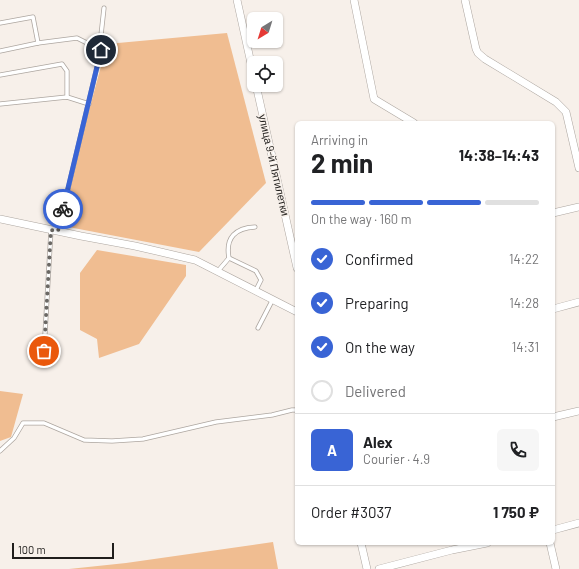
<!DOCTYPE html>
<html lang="en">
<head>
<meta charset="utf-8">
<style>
	:root { --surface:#fff; --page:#f6f6f6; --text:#202124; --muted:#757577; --line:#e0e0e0; --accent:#3964d5 }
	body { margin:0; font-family:Barlow,sans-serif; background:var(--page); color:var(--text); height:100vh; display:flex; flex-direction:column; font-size:15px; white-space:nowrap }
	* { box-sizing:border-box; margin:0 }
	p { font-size:13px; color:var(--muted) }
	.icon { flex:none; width:22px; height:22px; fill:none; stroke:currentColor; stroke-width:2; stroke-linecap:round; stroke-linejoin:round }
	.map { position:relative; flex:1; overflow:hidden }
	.side { position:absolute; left:295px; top:121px; width:260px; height:424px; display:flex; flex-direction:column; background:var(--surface); border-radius:6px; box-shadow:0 1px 3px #0004 }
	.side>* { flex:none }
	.needle { width:26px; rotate:218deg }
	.fabs { position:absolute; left:247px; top:12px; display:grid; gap:8px }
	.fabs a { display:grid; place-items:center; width:36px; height:36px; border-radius:6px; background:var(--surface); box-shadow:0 1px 3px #0004; font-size:20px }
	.scale { position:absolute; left:12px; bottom:10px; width:102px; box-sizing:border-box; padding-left:4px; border:2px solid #201e1c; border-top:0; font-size:11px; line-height:14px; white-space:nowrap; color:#201e1c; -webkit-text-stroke:3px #f7f0ea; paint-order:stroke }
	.pin { position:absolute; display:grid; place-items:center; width:34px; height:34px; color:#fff; margin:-17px; border:2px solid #fff; border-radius:50%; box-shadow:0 1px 4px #0007 }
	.courier { position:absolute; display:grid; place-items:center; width:40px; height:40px; margin:-20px; border:3px solid #3964d5; border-radius:50%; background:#fff; color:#222; box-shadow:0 1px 5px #0007 }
	.summary em { font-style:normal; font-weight:700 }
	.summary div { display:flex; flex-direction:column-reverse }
	.summary { display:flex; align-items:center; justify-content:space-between; height:68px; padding:0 16px }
	h1 { font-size:26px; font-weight:700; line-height:30px }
	.bar { display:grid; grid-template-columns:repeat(4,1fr); gap:6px 4px; align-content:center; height:48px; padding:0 16px }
	.bar i { height:5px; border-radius:3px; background:var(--line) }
	.bar .current { background:var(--accent) }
	.bar p { grid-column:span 4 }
	.line { display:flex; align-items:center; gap:10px; padding:0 16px; border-top:1px solid var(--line) }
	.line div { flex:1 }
	.round { display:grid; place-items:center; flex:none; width:42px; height:42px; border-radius:6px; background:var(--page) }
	ol { padding:0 16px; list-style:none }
	li { display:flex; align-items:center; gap:12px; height:44px }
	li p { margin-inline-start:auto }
	li .icon { padding:4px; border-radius:50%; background:var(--accent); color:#fff; stroke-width:4 }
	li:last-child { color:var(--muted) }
	li i { width:22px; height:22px; border:2px solid var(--line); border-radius:50% }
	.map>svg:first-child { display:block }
	.green { fill:#f0bd91 }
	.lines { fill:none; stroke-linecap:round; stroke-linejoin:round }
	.service-casing { stroke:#ada6a0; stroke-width:5 }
	.minor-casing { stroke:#ada6a0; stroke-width:8 }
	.service { stroke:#fff; stroke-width:3.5 }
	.minor { stroke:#fff; stroke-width:7 }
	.done { stroke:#6b6864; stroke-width:4; stroke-dasharray:0 7.2 }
	.route { stroke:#3964d5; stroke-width:5 }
	.labels { text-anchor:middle; stroke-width:3; stroke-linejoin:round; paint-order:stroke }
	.street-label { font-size:11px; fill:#201e1c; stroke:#f7f0ea }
</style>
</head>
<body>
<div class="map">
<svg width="579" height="569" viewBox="0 0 579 569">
	<rect width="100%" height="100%" fill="#f7f0ea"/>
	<g class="green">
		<path d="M227,33L266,183L199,252L58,225L107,44Z"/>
		<path d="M97,250L186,265V276L139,344L99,358L97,339L80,330V273Z"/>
		<path d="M0,391L23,394L11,437L0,441Z"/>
		<path d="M273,542L278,569H69L126,563Z"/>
	</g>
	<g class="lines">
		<defs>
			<g id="service">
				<path d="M0,23L33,17L38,43"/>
				<path d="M0,51L38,43L77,38L101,50"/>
				<path d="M0,75L62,64L67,71V97"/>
				<path d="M0,104L67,97L89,104"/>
				<path d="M58,231L101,50V35L104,8"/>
				<path d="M229,258L256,271L261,280L256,290"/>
				<path d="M218,271L229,258C225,237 236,228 255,227"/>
				<path d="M258,328L273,299"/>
				<path d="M44,351L51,230"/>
				<path d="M0,451L14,438L23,423H44L84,440L112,441L143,439L216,422L272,415L292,410H297"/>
			</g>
			<g id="minor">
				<path d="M237,0L254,77"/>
				<path d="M354,0L374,99L414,123"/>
				<path d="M465,0L476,49L478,53L485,59L556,102L566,112L579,168"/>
				<path d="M256,85L297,268"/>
				<path d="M553,213L579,207"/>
				<path d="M0,219L81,236L135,246L195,260L297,312"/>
				<path d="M553,309L579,302"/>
				<path d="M553,417L579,411"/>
				<path d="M553,530L579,523"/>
				<path d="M361,543L367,569"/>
				<path d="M550,543L556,569"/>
				<path d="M379,569L452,550L487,543"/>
			</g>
		</defs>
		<use href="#service" class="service-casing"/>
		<use href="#minor" class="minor-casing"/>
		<use href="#service" class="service"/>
		<use href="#minor" class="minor"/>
	</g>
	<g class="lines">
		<path class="done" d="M44,351L51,230L58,231L63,209"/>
		<path class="route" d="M63,209L101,50"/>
	</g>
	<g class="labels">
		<g class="street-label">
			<text transform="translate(274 165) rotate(77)" y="4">улица 9-й Пятилетки</text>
		</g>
	</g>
</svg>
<div class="fabs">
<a><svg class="needle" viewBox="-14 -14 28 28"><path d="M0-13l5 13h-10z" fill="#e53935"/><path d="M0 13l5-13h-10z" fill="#757577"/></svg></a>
<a><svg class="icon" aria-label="locate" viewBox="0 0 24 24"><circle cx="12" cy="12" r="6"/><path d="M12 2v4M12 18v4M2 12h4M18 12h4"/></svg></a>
</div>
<div class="scale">100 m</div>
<div class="pin" style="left:44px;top:351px;background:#ea580c"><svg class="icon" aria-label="bag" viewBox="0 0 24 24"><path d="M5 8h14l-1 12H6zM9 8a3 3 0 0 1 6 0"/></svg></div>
<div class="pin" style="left:101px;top:50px;background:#1f2937"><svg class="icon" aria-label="home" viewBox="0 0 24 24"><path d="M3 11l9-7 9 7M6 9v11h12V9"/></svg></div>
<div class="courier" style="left:63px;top:209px"><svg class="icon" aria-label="bike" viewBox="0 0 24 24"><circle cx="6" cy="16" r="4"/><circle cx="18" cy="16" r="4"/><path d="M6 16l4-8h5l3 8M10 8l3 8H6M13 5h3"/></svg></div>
<section class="side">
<div class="summary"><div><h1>2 min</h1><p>Arriving in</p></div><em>14:38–14:43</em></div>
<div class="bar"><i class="current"></i><i class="current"></i><i class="current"></i><i></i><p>On the way · 160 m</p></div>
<ol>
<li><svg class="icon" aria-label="check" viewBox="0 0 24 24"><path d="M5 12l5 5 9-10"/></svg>Confirmed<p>14:22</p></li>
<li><svg class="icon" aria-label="check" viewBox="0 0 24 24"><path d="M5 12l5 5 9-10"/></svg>Preparing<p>14:28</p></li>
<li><svg class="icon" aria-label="check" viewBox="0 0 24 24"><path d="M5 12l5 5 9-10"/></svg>On the way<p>14:31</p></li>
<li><i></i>Delivered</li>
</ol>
<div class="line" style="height:72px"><b class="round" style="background:var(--accent);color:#fff">A</b><div><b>Alex</b><p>Courier · 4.9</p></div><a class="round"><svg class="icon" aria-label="phone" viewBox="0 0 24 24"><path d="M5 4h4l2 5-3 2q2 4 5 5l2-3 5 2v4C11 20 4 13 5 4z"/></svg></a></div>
<div class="line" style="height:52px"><div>Order #3037</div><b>1 750 ₽</b></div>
</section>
</div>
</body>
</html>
